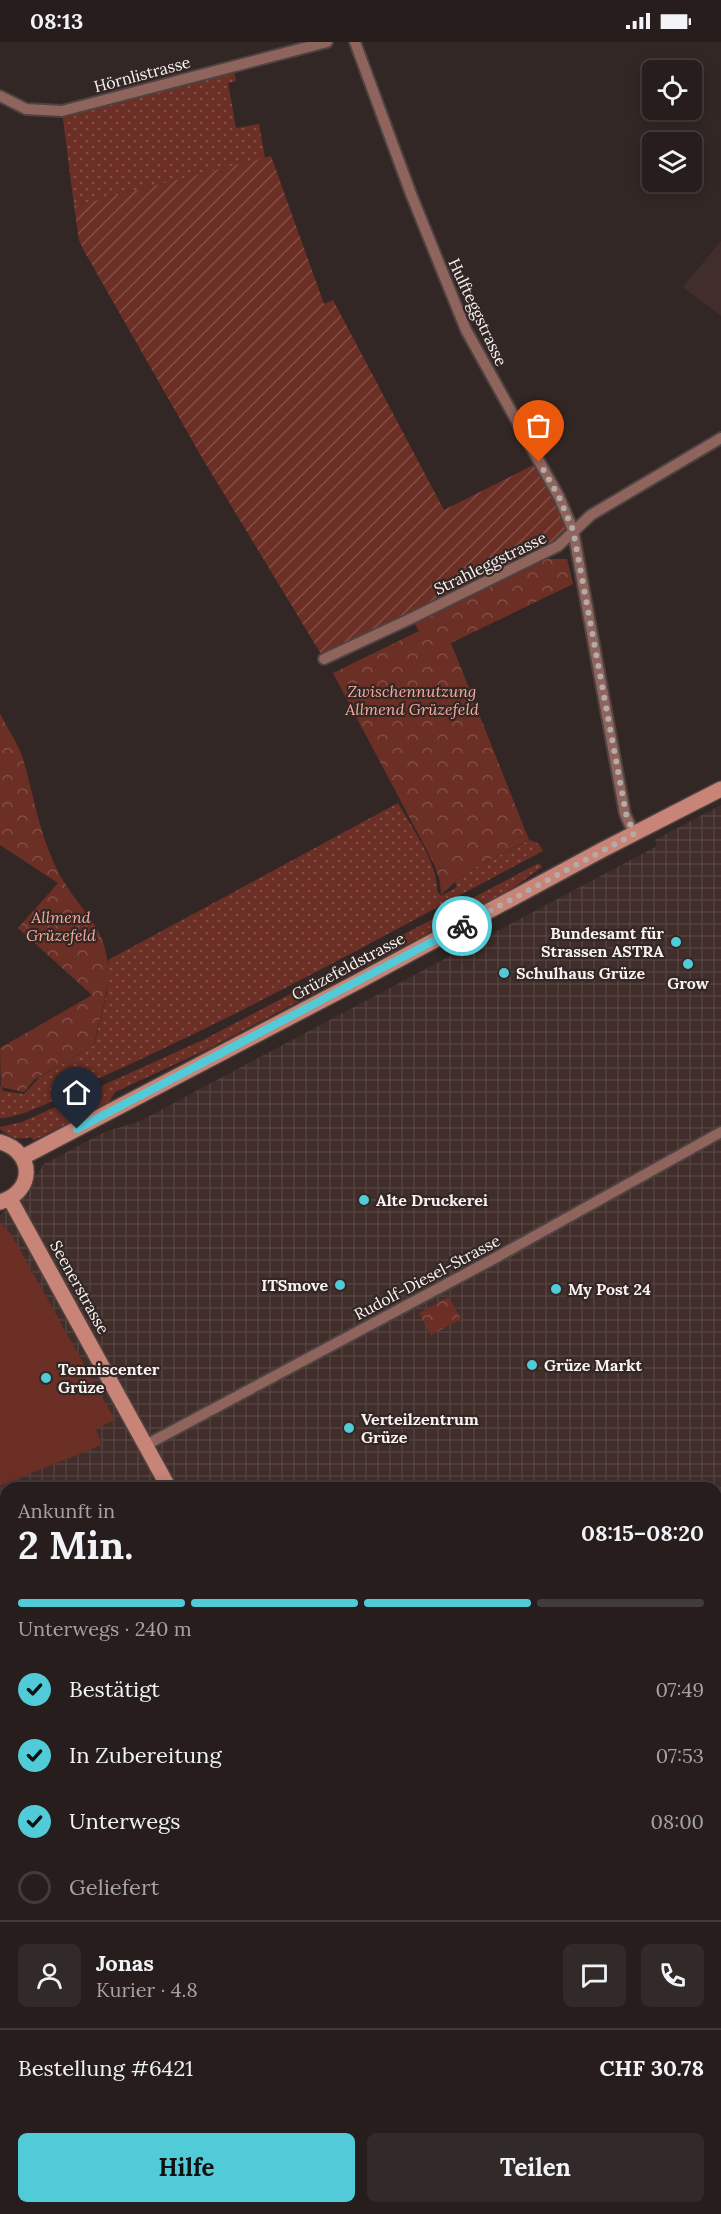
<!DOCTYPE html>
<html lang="de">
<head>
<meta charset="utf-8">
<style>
	:root { --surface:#261d1c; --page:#322a29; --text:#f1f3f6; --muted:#a4a2a3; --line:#423b3b; --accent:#52cbd8 }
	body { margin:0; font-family:Lora,serif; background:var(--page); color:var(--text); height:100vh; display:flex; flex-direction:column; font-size:22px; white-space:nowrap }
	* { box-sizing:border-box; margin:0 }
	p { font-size:20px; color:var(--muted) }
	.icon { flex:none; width:33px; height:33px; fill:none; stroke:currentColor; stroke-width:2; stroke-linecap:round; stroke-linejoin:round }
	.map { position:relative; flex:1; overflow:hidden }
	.drawer { position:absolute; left:0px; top:1440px; width:722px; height:732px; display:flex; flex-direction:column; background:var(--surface); border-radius:18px 18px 0 0; box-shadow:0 3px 15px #0003,0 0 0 2px var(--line) }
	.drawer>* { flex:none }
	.tools { position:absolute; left:642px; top:18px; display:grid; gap:12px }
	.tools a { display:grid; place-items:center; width:60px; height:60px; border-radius:9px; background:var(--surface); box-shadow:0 3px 15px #0003,0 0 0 2px var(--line); font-size:30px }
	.pin { position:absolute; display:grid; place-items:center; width:51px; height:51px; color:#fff; margin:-62px -26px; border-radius:50% 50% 50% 0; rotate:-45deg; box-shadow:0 0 6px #0007 }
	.pin .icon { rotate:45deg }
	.courier { position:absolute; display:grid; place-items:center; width:60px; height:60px; margin:-30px; border:4px solid #52cbd8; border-radius:50%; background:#fff; color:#222; box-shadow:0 2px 8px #0007 }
	.headline em { font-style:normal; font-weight:700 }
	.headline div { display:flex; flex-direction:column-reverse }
	.headline { display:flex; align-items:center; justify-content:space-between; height:102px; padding:0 18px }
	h1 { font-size:39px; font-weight:700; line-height:45px }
	.bar { display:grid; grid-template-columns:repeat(4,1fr); gap:9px 6px; align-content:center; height:72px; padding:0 18px }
	.bar i { height:8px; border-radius:4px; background:var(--line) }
	.bar .on { background:var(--accent) }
	.bar p { grid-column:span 4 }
	.line { display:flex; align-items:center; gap:15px; padding:0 18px; border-top:2px solid var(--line) }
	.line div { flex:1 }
	.round { display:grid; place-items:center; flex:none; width:63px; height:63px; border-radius:9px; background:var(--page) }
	ol { padding:0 18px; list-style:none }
	li { display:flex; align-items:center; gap:18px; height:66px }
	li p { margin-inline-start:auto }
	li .icon { padding:6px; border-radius:50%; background:var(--accent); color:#111; stroke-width:4 }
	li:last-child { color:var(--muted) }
	li i { width:33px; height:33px; border:3px solid var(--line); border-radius:50% }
	.action { display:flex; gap:12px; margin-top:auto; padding:12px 18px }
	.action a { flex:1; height:69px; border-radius:9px; background:var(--accent); color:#111; font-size:24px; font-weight:700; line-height:69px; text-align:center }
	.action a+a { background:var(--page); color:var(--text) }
	.status { display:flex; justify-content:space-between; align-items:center; height:42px; padding:0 30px; background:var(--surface); direction:ltr }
	.status svg { height:16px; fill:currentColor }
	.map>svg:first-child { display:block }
	.built { fill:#412e2b }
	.industrial { fill:url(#industrial-grid) }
	.grass { fill:url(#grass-dots) }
	.park { fill:url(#park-crowns) }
	.garden { fill:url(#garden-furrows) }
	.pitch { fill:#6c2f25 }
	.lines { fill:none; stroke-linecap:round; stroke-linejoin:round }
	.minor-casing { stroke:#4f4341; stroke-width:14 }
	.tertiary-casing { stroke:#4f4341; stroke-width:16 }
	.secondary-casing { stroke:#4f4341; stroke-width:18 }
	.minor { stroke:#8e645c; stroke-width:10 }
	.tertiary { stroke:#8e645c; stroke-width:14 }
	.secondary { stroke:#c78477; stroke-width:15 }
	.rail { stroke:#e1d8d6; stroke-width:4; stroke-dasharray:10 10; stroke-linecap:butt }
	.done { stroke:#b4aba9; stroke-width:6; stroke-dasharray:0 10.8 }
	.route { stroke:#52cbd8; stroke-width:8 }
	.poi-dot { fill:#52cbd8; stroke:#332725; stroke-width:2 }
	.labels { text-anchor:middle; stroke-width:4.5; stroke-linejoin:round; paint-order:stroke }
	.street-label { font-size:16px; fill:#faf2f0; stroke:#332725 }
	.park-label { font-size:16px; font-style:italic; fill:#f8ab9c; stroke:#332725 }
	.poi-label { font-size:16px; font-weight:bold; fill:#faf2f0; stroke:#332725; text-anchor:start }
</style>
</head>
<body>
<div class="status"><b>08:13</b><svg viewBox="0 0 49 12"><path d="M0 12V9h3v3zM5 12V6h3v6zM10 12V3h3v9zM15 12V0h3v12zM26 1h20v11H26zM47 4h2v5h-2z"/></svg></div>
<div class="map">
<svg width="721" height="2172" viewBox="0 0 721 2172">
	<defs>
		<pattern id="industrial-grid" width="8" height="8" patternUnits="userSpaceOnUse" patternTransform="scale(1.5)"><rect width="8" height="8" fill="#412e2b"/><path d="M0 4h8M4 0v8" fill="none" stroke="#544240"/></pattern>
		<pattern id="grass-dots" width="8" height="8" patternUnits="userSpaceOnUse" patternTransform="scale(1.5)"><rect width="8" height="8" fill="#6c2f25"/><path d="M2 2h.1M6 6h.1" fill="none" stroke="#824e45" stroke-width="1.8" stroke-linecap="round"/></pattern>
		<pattern id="park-crowns" width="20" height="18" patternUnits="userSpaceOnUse" patternTransform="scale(1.5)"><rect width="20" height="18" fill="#6c2f25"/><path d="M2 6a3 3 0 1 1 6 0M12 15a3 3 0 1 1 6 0" fill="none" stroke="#824e45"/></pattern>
		<pattern id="garden-furrows" width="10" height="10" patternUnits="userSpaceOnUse" patternTransform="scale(1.5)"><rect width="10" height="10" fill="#6c2f25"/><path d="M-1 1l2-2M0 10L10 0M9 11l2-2" fill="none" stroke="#824e45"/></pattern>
	</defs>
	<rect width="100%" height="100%" fill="#332725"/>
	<g class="built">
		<path d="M721,199V274L683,245Z"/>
		<path d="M721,1622V1669L716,1672V1625Z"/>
	</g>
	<g class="industrial">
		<path d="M721,763V1622L716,1625V1446H6V1872L0,1859V1173L29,1152L32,1139L44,1122L105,1090L140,1079L247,1022L657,804L655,798Z"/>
		<path d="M721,1669V2172H0V1920H6V2166H716V1672Z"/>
	</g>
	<g class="grass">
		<path d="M233,24L236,39L228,41L236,86L259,82L265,116L74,164L62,69Z"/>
		<path d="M398,761C412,786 438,821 437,849L441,854L457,845L455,840L466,830L530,798L539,802L543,809C395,887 249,970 97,1037C72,1048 26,1076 0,1076V1043L3,1049L24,1052L40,1035L94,1003L107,951L108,918Z"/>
		<path d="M539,821L542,825L507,850L208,1007L115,1050L108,1062L34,1098L30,1095C18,1099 10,1095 0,1087V1085L22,1080L205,997Z"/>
		<path d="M288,2166H335L330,2172H283Z"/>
	</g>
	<g class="park">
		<path d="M547,517H567L573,542L451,601L529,798L466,830L441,853L440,839L434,822L333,631L419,589L415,582Z"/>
		<path d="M0,671C7,686 18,701 23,717C36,761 41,806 68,846C84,871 103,885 107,917C112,946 99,975 94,1003L34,1038L24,1050L1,1045L0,1006L92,953L18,886L58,841L0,803Z"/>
		<path d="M449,1255L461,1277L431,1293L419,1271Z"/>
	</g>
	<path class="garden" d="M271,114L324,262L333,258L444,468L539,420L573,488L558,504L324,617L201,414L83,207L79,198L74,164Z"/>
	<path class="pitch" d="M0,1181L11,1192L115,1378L96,1387L101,1403L0,1444Z"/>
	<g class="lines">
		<defs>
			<g id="minor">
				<path d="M355,0L411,152L466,288L559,455L573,488L625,772L634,792"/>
				<path d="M0,54L26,67L62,69L327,0"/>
				<path d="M324,617L412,576L558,504L591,473L721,396"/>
				<path d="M146,1403L497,1215L721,1090"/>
				<path d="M0,1596L6,1610"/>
				<path d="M0,1968H6"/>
				<path d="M283,2172L288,2166"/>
			</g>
			<path id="tertiary" d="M718,2172L721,2164"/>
			<g id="secondary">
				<path d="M0,1100C35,1110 35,1150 0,1160"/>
				<path d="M23,1115L359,939L602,808L721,747"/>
				<path d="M10,1157L169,1446"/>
				<path d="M606,2167L614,2172"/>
			</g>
		</defs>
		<use href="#minor" class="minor-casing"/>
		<use href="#tertiary" class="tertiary-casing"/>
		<use href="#secondary" class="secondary-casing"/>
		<use href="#minor" class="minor"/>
		<use href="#tertiary" class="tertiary"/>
		<use href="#secondary" class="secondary"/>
		<g class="rail">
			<path d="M716,1647L721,1644"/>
			<path d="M0,1913H6"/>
		</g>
	</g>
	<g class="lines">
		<path class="done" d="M462,884L634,792L626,772L573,488L559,455L539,420"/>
		<path class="route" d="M77,1087L462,884"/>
	</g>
	<g class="poi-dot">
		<circle cx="676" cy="900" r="6"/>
		<circle cx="688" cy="922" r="6"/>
		<circle cx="504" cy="931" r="6"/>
		<circle cx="364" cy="1158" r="6"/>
		<circle cx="340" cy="1243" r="6"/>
		<circle cx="556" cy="1247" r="6"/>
		<circle cx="532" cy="1323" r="6"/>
		<circle cx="46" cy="1336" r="6"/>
		<circle cx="349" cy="1386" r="6"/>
	</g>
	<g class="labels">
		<g class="street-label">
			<text transform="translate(142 32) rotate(-15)" y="6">Hörnlistrasse</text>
			<text transform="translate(478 270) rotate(65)" y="6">Hulfteggstrasse</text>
			<text transform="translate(490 521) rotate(-26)" y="6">Strahleggstrasse</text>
			<text transform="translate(348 924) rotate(-28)" y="6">Grüzefeldstrasse</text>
			<text transform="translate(427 1235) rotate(-28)" y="6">Rudolf-Diesel-Strasse</text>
			<text transform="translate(80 1245) rotate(61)" y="6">Seenerstrasse</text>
		</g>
		<g class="park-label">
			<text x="412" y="655">Zwischennutzung<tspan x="412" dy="18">Allmend Grüzefeld</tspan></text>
			<text x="61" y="881">Allmend<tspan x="61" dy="18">Grüzefeld</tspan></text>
		</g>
		<g class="poi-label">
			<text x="664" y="897" text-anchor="end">Bundesamt für<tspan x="664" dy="18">Strassen ASTRA</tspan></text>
			<text x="516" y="937">Schulhaus Grüze</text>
			<text x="688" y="947" text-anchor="middle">Grow</text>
			<text x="376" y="1164">Alte Druckerei</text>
			<text x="328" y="1249" text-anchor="end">ITSmove</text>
			<text x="568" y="1253">My Post 24</text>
			<text x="544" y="1329">Grüze Markt</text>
			<text x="58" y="1333">Tenniscenter<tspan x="58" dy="18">Grüze</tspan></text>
			<text x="361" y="1383">Verteilzentrum<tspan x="361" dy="18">Grüze</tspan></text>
		</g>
	</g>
</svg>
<div class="tools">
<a><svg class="icon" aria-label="locate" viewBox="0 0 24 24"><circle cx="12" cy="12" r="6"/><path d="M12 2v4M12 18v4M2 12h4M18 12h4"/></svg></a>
<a><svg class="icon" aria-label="layers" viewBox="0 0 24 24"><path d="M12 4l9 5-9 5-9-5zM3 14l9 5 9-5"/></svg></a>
</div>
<div class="pin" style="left:539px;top:420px;background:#ea580c"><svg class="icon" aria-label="bag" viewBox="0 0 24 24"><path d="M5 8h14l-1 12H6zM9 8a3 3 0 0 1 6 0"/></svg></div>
<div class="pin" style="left:77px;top:1087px;background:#1f2937"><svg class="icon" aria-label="home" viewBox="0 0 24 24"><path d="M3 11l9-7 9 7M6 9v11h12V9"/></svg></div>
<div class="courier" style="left:462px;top:884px"><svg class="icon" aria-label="bike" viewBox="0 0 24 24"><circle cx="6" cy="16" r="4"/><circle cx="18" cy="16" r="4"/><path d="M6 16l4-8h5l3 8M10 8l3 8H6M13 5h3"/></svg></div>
<section class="drawer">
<div class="headline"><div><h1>2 Min.</h1><p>Ankunft in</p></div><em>08:15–08:20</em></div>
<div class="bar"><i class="on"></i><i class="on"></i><i class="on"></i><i></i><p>Unterwegs · 240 m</p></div>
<ol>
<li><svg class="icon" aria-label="check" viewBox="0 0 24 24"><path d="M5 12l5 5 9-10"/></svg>Bestätigt<p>07:49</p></li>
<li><svg class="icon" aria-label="check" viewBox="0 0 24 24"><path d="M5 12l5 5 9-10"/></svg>In Zubereitung<p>07:53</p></li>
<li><svg class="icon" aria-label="check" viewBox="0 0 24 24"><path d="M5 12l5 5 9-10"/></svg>Unterwegs<p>08:00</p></li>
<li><i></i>Geliefert</li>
</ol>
<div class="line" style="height:108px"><a class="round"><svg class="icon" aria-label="person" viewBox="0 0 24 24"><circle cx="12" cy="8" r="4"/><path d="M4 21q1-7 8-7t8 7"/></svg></a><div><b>Jonas</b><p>Kurier · 4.8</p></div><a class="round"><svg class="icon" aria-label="chat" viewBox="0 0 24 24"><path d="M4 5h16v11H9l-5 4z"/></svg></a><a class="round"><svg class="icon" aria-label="phone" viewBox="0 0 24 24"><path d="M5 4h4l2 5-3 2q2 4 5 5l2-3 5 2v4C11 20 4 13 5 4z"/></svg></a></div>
<div class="line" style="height:78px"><div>Bestellung #6421</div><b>CHF 30.78</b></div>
<div class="action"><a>Hilfe</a><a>Teilen</a></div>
</section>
</div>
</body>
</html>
